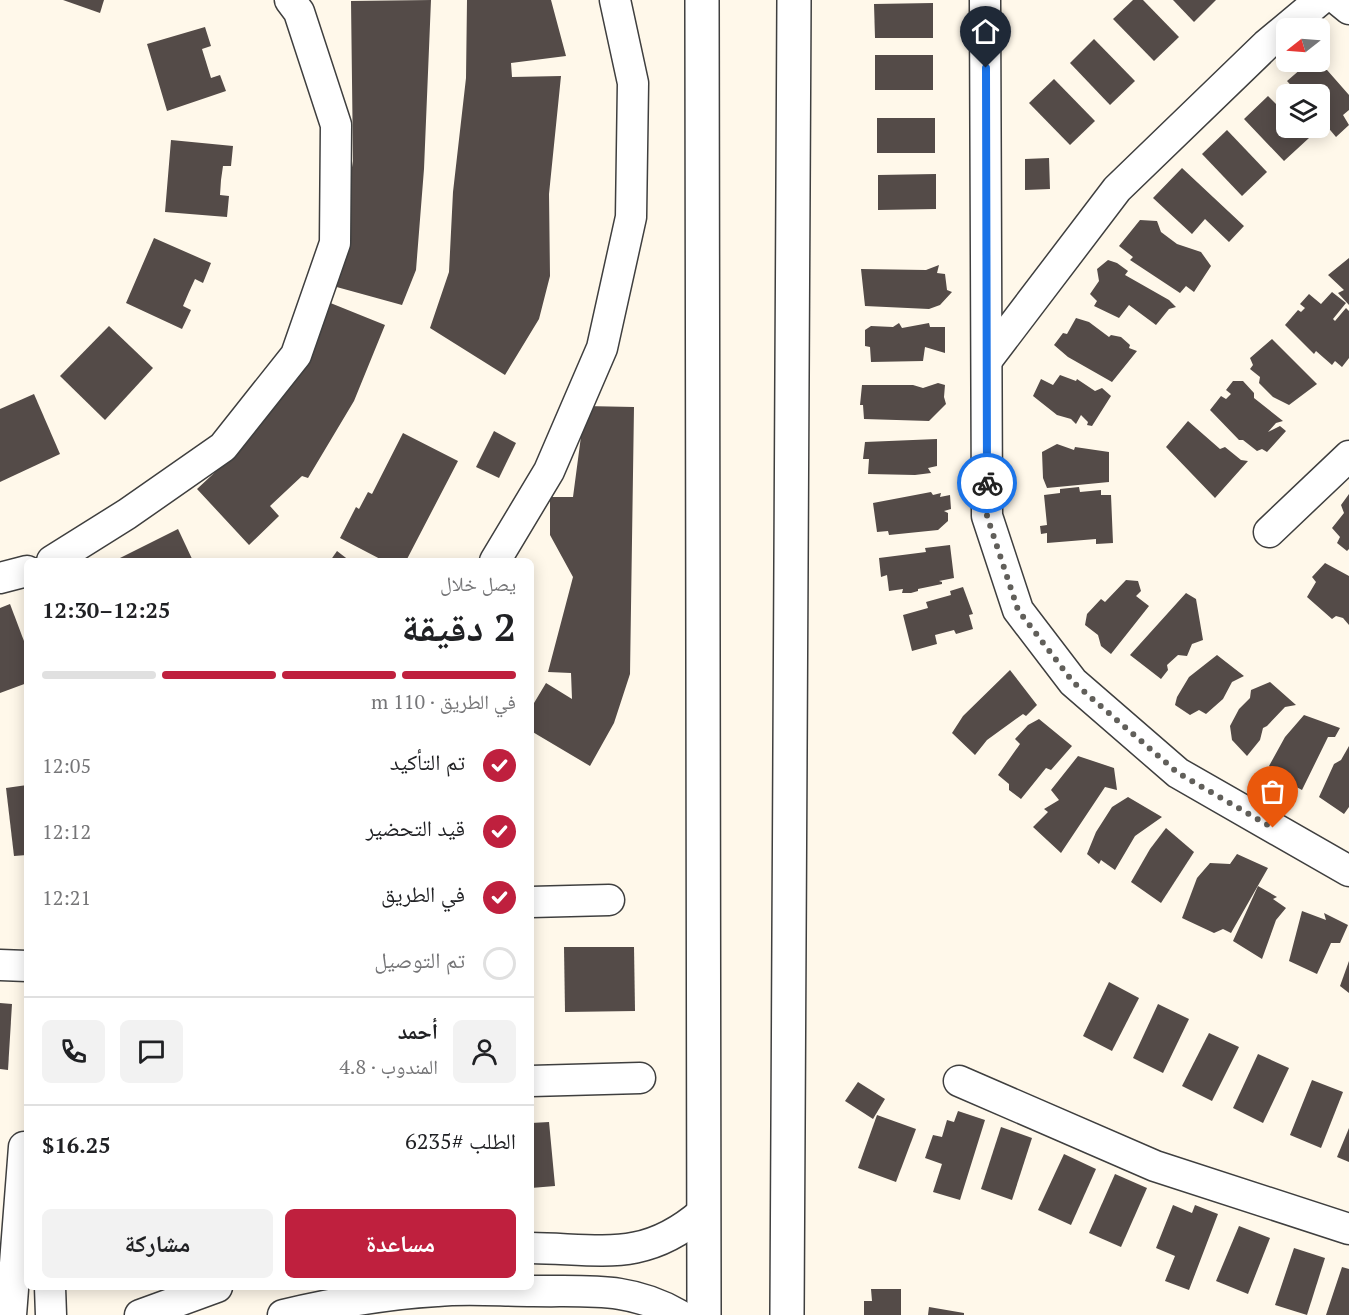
<!DOCTYPE html>
<html lang="ar">
<head>
<meta charset="utf-8">
<style>
	:root { --surface:#fff; --page:#f2f2f2; --text:#202124; --muted:#757577; --line:#e0e0e0; --accent:#bf203e }
	body { margin:0; font-family:"PT Serif","Noto Naskh Arabic",serif; background:var(--page); color:var(--text); direction:rtl; height:100vh; display:flex; flex-direction:column; font-size:22px; white-space:nowrap }
	* { box-sizing:border-box; margin:0 }
	p { font-size:20px; color:var(--muted) }
	.icon { flex:none; width:33px; height:33px; fill:none; stroke:currentColor; stroke-width:2; stroke-linecap:round; stroke-linejoin:round }
	.map { position:relative; flex:1; overflow:hidden; direction:ltr }
	.sheet { position:absolute; left:24px; top:558px; width:510px; height:732px; display:flex; flex-direction:column; background:var(--surface); border-radius:9px; box-shadow:0 3px 15px #0003; direction:rtl }
	.sheet>* { flex:none }
	.needle { width:39px; rotate:253deg }
	.tools { position:absolute; left:1276px; top:18px; display:grid; gap:12px }
	.tools a { display:grid; place-items:center; width:54px; height:54px; border-radius:9px; background:var(--surface); box-shadow:0 3px 15px #0003; font-size:30px }
	.pin { position:absolute; display:grid; place-items:center; width:51px; height:51px; color:#fff; margin:-62px -26px; border-radius:50% 50% 50% 0; rotate:-45deg; box-shadow:0 0 6px #0007 }
	.pin .icon { rotate:45deg }
	.courier { position:absolute; display:grid; place-items:center; width:60px; height:60px; margin:-30px; border:4px solid #1a73e8; border-radius:50%; background:#fff; color:#222; box-shadow:0 2px 8px #0007 }
	.head em { font-style:normal; font-weight:700 }
	.head div { display:flex; flex-direction:column-reverse }
	.head { display:flex; align-items:center; justify-content:space-between; height:102px; padding:0 18px }
	h1 { font-size:39px; font-weight:700; line-height:45px }
	.bar { display:grid; grid-template-columns:repeat(4,1fr); gap:9px 6px; align-content:center; height:72px; padding:0 18px }
	.bar i { height:8px; border-radius:4px; background:var(--line) }
	.bar .current { background:var(--accent) }
	.bar p { grid-column:span 4 }
	.line { display:flex; align-items:center; gap:15px; padding:0 18px; border-top:2px solid var(--line) }
	.line div { flex:1 }
	.round { display:grid; place-items:center; flex:none; width:63px; height:63px; border-radius:9px; background:var(--page) }
	ol { padding:0 18px; list-style:none }
	li { display:flex; align-items:center; gap:18px; height:66px }
	li p { margin-inline-start:auto }
	li .icon { padding:6px; border-radius:50%; background:var(--accent); color:#fff; stroke-width:4 }
	li:last-child { color:var(--muted) }
	li i { width:33px; height:33px; border:3px solid var(--line); border-radius:50% }
	.action { display:flex; gap:12px; margin-top:auto; padding:12px 18px }
	.action a { flex:1; height:69px; border-radius:9px; background:var(--accent); color:#fff; font-size:24px; font-weight:700; line-height:69px; text-align:center }
	.action a+a { background:var(--page); color:var(--text) }
	.map>svg:first-child { display:block }
	.building { fill:#544b48 }
	.lines { fill:none; stroke-linecap:round; stroke-linejoin:round }
	.minor-casing { stroke:#3f3f3f; stroke-width:33 }
	.tertiary-casing { stroke:#3f3f3f; stroke-width:36 }
	.minor { stroke:#fff; stroke-width:30 }
	.tertiary { stroke:#fff; stroke-width:33 }
	.done { stroke:#615f5a; stroke-width:6; stroke-dasharray:0 10.8 }
	.route { stroke:#1a73e8; stroke-width:8 }
</style>
</head>
<body>
<div class="map">
<svg width="1349" height="1315" viewBox="0 0 1349 1315">
	<rect width="100%" height="100%" fill="#fff8ea"/>
	<g class="building">
		<path d="M63,0H104L100,13Z"/>
		<path d="M431,0L424,169L416,270L402,305L333,286L353,161L351,1Z"/>
		<path d="M467,0H551L566,56L511,63L512,77L561,76L549,194L550,276L539,319L505,375L430,328L449,272L453,192L466,78Z"/>
		<path d="M1133,0H1143L1179,37L1154,61L1113,19Z"/>
		<path d="M1173,0H1216L1194,22Z"/>
		<path d="M933,3V38H875L874,4Z"/>
		<path d="M205,27L211,46L202,49L211,78L220,75L226,91L167,111L147,44Z"/>
		<path d="M1094,39L1135,81L1110,105L1070,63Z"/>
		<rect x="875" y="55" width="58" height="35"/>
		<path d="M1309,62H1320L1349,95V110L1343,115L1349,125L1336,137L1320,118V94H1299L1287,81Z"/>
		<path d="M1054,79L1095,121L1070,145L1029,103Z"/>
		<path d="M1268,96L1287,115V128H1299L1309,138L1284,161L1244,119Z"/>
		<rect x="877" y="118" width="58" height="35"/>
		<path d="M1227,130L1267,172L1242,196L1202,154Z"/>
		<path d="M171,140L233,146L231,166H223L221,180L220,195L229,196L227,217L165,212Z"/>
		<path d="M1049,158L1050,189L1025,190V159Z"/>
		<path d="M1182,168L1244,226L1229,242L1205,219L1192,234L1153,198Z"/>
		<path d="M936,174V209L878,210V175Z"/>
		<path d="M1140,220L1157,221L1161,232L1177,244L1201,252L1211,266L1194,292L1186,286L1180,293L1130,260L1133,257L1119,246Z"/>
		<path d="M154,238L211,263L203,283L195,279L189,292L183,306L191,310L182,329L126,303Z"/>
		<path d="M1349,258V305L1338,293L1344,290L1328,275Z"/>
		<path d="M1108,260L1117,263L1128,271L1125,275L1169,300L1176,307L1169,309L1156,325L1129,305L1119,318L1094,306L1097,301L1090,294L1099,281L1097,269Z"/>
		<path d="M939,265L937,273L945,274L947,290L952,292L940,305L929,309L865,306L861,269L926,270Z"/>
		<path d="M1332,292L1346,303L1333,319L1335,321L1346,308L1349,311V358L1342,367L1335,361L1332,365L1316,351L1314,354L1285,325L1298,310L1301,312L1305,308L1300,304L1309,294L1321,304Z"/>
		<path d="M328,302L385,325L354,401L308,478L302,476L270,506L279,516L249,545L197,489L240,449Z"/>
		<path d="M1076,318L1089,322L1109,337L1111,335L1121,337L1130,345L1129,348L1137,351L1112,382L1068,357L1054,345L1063,333L1067,334Z"/>
		<path d="M899,323L902,328L929,323L930,327H945V353L925,347L923,361L871,362L870,347L865,346V330L871,326L893,327Z"/>
		<path d="M109,326L153,368L105,420L60,376Z"/>
		<path d="M1272,339L1317,384L1289,405L1273,397L1259,383L1260,377L1250,369L1253,365L1250,358Z"/>
		<path d="M1060,375L1076,381L1077,379L1095,391L1102,388L1111,396L1092,426L1087,425L1088,422L1081,415L1076,424L1071,419L1057,415L1033,396L1041,379L1053,385Z"/>
		<path d="M1233,381H1243L1254,393V398L1283,421L1276,423L1268,432L1280,426L1286,431L1267,452L1262,449L1257,451L1243,440H1239L1210,410L1221,396L1226,399L1231,394L1226,390Z"/>
		<path d="M938,383L945,385L944,397L946,404L929,421L864,419L863,405H860L862,385H913L923,388Z"/>
		<path d="M34,394L60,454L0,482V409Z"/>
		<path d="M585,406L634,407L630,674L614,723L590,766L531,731V708L546,683L572,699L571,673L548,672L573,577L550,535V497H573Z"/>
		<path d="M1188,421L1220,449L1225,447L1241,460L1248,461L1215,498L1166,447Z"/>
		<path d="M494,431L516,443L499,478L476,467Z"/>
		<path d="M403,433L458,461L406,561H384L340,538L356,507L359,509L368,492L372,494Z"/>
		<path d="M937,439V466L928,468L931,473L915,475L868,474L869,459H863L865,442Z"/>
		<path d="M1057,444L1074,450L1075,447L1109,452V482L1047,488L1043,478L1042,452Z"/>
		<path d="M1079,487L1080,492L1101,490V495H1111L1113,543L1096,544V539L1047,543V533L1041,534L1040,526L1047,525L1044,495L1060,493V489Z"/>
		<path d="M931,492L933,495L941,493L940,497L950,495L951,509L944,511L948,513V521L938,530L889,535L888,531L877,532L873,503Z"/>
		<path d="M1349,494V549L1347,551L1337,543L1340,537L1332,528L1344,513L1341,505Z"/>
		<path d="M178,529L193,561H114Z"/>
		<path d="M950,545L954,578L939,581L942,582V584L918,589V591L911,593H902L903,589L889,591L887,575L881,577L879,558L926,552L925,548Z"/>
		<path d="M337,551L350,561H330Z"/>
		<path d="M1325,563L1349,576V625L1343,618L1336,616L1332,619L1307,597L1316,582L1312,577Z"/>
		<path d="M1126,580L1138,581L1141,591L1136,596L1149,606L1111,654L1101,646L1098,635L1085,625L1087,614L1101,599L1105,602Z"/>
		<path d="M963,587L973,614L969,615L973,629L956,634L954,630L935,635L937,644L912,651L903,615L928,608L926,602L951,595L950,591Z"/>
		<path d="M1186,593L1196,599L1203,640L1192,644L1187,656L1178,655L1167,665L1168,670L1161,679L1130,655Z"/>
		<path d="M10,604L27,649V683L0,693V608Z"/>
		<path d="M1217,655L1244,676L1232,682L1223,699L1206,714L1199,710L1190,715L1175,705L1177,697L1189,677Z"/>
		<path d="M1010,670L1037,705L1026,716L1023,714L987,740L975,755L952,733L963,716Z"/>
		<path d="M1270,682L1296,705L1285,707L1267,726L1263,728L1260,740L1247,756L1232,740L1230,726L1239,709L1250,698L1251,690Z"/>
		<path d="M1304,715L1340,728L1335,737H1328L1302,790L1289,783L1288,779L1269,766L1285,737Z"/>
		<path d="M1039,719L1072,746L1051,770L1046,768L1021,799L1009,790V784L998,775L1020,744L1015,739L1028,725Z"/>
		<path d="M1349,746V807L1344,814L1319,797L1334,764L1341,760Z"/>
		<path d="M1078,756L1114,768L1117,790L1105,787L1061,853L1033,827L1048,812L1044,809L1059,800L1051,790Z"/>
		<path d="M27,785V855L14,856L6,788Z"/>
		<path d="M1128,797L1162,817L1135,836L1115,870L1101,860L1099,864L1087,854L1096,832L1112,807Z"/>
		<path d="M1166,828L1194,852L1161,903L1131,882L1150,849Z"/>
		<path d="M1237,854L1268,868L1231,933L1223,929L1214,933L1182,918L1197,878L1210,863L1230,864Z"/>
		<path d="M1258,886L1277,897L1273,899L1286,908L1276,920L1262,959L1233,941Z"/>
		<path d="M1302,911L1326,920L1324,913L1348,925L1340,943H1331L1317,974L1289,961Z"/>
		<path d="M564,947H634L635,1011L565,1012Z"/>
		<path d="M1349,961V993L1340,986Z"/>
		<path d="M1109,982L1139,998L1112,1051L1083,1036Z"/>
		<path d="M0,1003L12,1004L8,1070L0,1069Z"/>
		<path d="M1158,1004L1189,1019L1163,1073L1133,1058Z"/>
		<path d="M1209,1033L1239,1047L1212,1101L1182,1086Z"/>
		<path d="M1258,1054L1289,1068L1263,1123L1233,1108Z"/>
		<path d="M1312,1080L1343,1092L1321,1148L1290,1135Z"/>
		<path d="M858,1082L885,1099L873,1119L845,1101Z"/>
		<path d="M958,1111L985,1120L960,1200L933,1192L942,1164L925,1158L933,1135L942,1137L947,1120L954,1122Z"/>
		<path d="M877,1115L916,1129L896,1182L858,1168Z"/>
		<path d="M549,1122L555,1186L531,1188V1123Z"/>
		<path d="M1001,1127L1032,1138L1012,1200L981,1189Z"/>
		<path d="M1349,1128V1162L1337,1157Z"/>
		<path d="M1064,1154L1096,1169L1071,1225L1038,1210Z"/>
		<path d="M1115,1174L1147,1188L1121,1247L1089,1233Z"/>
		<path d="M1173,1205L1192,1213L1195,1205L1218,1214L1189,1290L1165,1281L1175,1256L1156,1248Z"/>
		<path d="M1239,1226L1270,1238L1248,1294L1216,1281Z"/>
		<path d="M1294,1248L1325,1258L1307,1315L1275,1305Z"/>
		<path d="M1342,1267L1349,1269V1315H1326Z"/>
		<path d="M871,1289H901V1315H864V1301H872Z"/>
		<path d="M929,1307L964,1313V1315H928Z"/>
	</g>
	<g class="lines">
		<defs>
			<g id="minor">
				<path d="M985,0L987,516L1018,610L1073,682L1178,773L1349,871"/>
				<path d="M1338,0L1349,9"/>
				<path d="M987,360L1117,189L1266,45L1320,0"/>
				<path d="M1269,532L1349,456"/>
				<path d="M52,561L127,514L223,447L296,355L335,243L336,125L299,12L290,0"/>
				<path d="M495,561L549,471L602,348L631,217L633,83L615,0"/>
				<path d="M0,578L27,571"/>
				<path d="M531,902L609,900"/>
				<path d="M0,965L27,966"/>
				<path d="M531,1081L640,1078"/>
				<path d="M959,1081L1155,1166L1349,1229"/>
				<path d="M531,1248C601,1249 644,1263 702,1213"/>
				<path d="M50,1287L51,1315"/>
				<path d="M11,1315L24,1147"/>
				<path d="M140,1315L217,1287"/>
				<path d="M283,1315C334,1303 385,1294 437,1291C468,1288 501,1291 533,1291C588,1292 629,1286 679,1315"/>
			</g>
			<g id="tertiary">
				<path d="M702,0L704,1315"/>
				<path d="M787,1315L794,0"/>
			</g>
		</defs>
		<use href="#minor" class="minor-casing"/>
		<use href="#tertiary" class="tertiary-casing"/>
		<use href="#minor" class="minor"/>
		<use href="#tertiary" class="tertiary"/>
	</g>
	<g class="lines">
		<path class="done" d="M987,483V516L1018,610L1073,682L1178,773L1273,828"/>
		<path class="route" d="M986,68L987,483"/>
	</g>
</svg>
<div class="tools">
<a><svg class="needle" viewBox="-14 -14 28 28"><path d="M0-13l5 13h-10z" fill="#e53935"/><path d="M0 13l5-13h-10z" fill="#757577"/></svg></a>
<a><svg class="icon" aria-label="layers" viewBox="0 0 24 24"><path d="M12 4l9 5-9 5-9-5zM3 14l9 5 9-5"/></svg></a>
</div>
<div class="pin" style="left:1273px;top:828px;background:#ea580c"><svg class="icon" aria-label="bag" viewBox="0 0 24 24"><path d="M5 8h14l-1 12H6zM9 8a3 3 0 0 1 6 0"/></svg></div>
<div class="pin" style="left:986px;top:68px;background:#1f2937"><svg class="icon" aria-label="home" viewBox="0 0 24 24"><path d="M3 11l9-7 9 7M6 9v11h12V9"/></svg></div>
<div class="courier" style="left:987px;top:483px"><svg class="icon" aria-label="bike" viewBox="0 0 24 24"><circle cx="6" cy="16" r="4"/><circle cx="18" cy="16" r="4"/><path d="M6 16l4-8h5l3 8M10 8l3 8H6M13 5h3"/></svg></div>
<section class="sheet">
<div class="head"><div><h1>2 دقيقة</h1><p>يصل خلال</p></div><em>12:25–12:30</em></div>
<div class="bar"><i class="current"></i><i class="current"></i><i class="current"></i><i></i><p>في الطريق · 110 m</p></div>
<ol>
<li><svg class="icon" aria-label="check" viewBox="0 0 24 24"><path d="M5 12l5 5 9-10"/></svg>تم التأكيد<p>12:05</p></li>
<li><svg class="icon" aria-label="check" viewBox="0 0 24 24"><path d="M5 12l5 5 9-10"/></svg>قيد التحضير<p>12:12</p></li>
<li><svg class="icon" aria-label="check" viewBox="0 0 24 24"><path d="M5 12l5 5 9-10"/></svg>في الطريق<p>12:21</p></li>
<li><i></i>تم التوصيل</li>
</ol>
<div class="line" style="height:108px"><a class="round"><svg class="icon" aria-label="person" viewBox="0 0 24 24"><circle cx="12" cy="8" r="4"/><path d="M4 21q1-7 8-7t8 7"/></svg></a><div><b>أحمد</b><p>المندوب · 4.8</p></div><a class="round"><svg class="icon" aria-label="chat" viewBox="0 0 24 24"><path d="M4 5h16v11H9l-5 4z"/></svg></a><a class="round"><svg class="icon" aria-label="phone" viewBox="0 0 24 24"><path d="M5 4h4l2 5-3 2q2 4 5 5l2-3 5 2v4C11 20 4 13 5 4z"/></svg></a></div>
<div class="line" style="height:78px"><div>الطلب #6235</div><b>$16.25</b></div>
<div class="action"><a>مساعدة</a><a>مشاركة</a></div>
</section>
</div>
</body>
</html>
